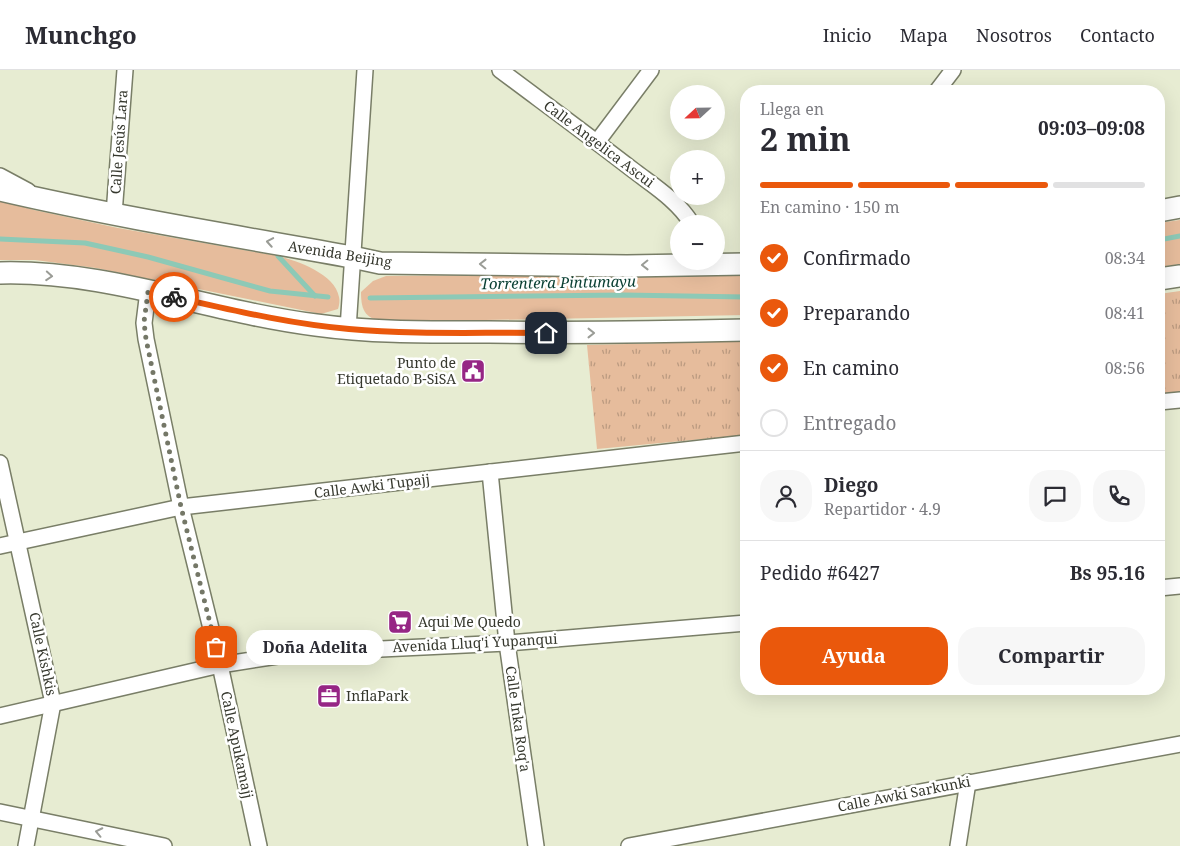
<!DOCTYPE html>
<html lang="es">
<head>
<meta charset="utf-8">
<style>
	:root { --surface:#fff; --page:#f7f7f7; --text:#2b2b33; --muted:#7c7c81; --line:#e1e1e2; --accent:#ea580c }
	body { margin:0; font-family:"Noto Serif",serif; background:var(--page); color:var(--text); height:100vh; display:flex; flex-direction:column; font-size:19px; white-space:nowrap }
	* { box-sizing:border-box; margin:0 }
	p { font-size:16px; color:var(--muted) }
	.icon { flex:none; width:28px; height:28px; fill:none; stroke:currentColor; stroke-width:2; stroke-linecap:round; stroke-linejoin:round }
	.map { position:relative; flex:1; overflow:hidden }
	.panel { position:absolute; left:740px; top:15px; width:425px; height:610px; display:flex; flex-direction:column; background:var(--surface); border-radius:20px; box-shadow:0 5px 20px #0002 }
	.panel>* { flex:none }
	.needle { width:32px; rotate:248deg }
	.buttons { position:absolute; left:670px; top:15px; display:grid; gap:10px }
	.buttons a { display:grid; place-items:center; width:55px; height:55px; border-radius:50%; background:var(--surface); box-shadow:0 5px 20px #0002; font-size:25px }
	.pin { position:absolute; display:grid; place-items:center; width:42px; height:42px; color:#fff; margin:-21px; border-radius:10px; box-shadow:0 2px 8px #0006 }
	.courier { position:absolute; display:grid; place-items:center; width:50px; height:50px; margin:-25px; border:4px solid #ea580c; border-radius:50%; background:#fff; color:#222; box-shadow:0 1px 6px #0007 }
	.bubble { position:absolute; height:35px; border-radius:18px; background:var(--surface); box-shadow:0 5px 20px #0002; font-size:16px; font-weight:700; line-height:35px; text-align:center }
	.summary em { font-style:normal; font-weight:700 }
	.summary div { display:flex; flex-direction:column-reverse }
	.summary { display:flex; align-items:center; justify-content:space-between; height:85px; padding:0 20px }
	h1 { font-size:32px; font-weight:700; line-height:38px }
	.bar { display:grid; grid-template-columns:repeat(4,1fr); gap:8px 5px; align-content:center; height:60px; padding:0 20px }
	.bar i { height:6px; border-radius:4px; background:var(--line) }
	.bar .on { background:var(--accent) }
	.bar p { grid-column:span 4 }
	.line { display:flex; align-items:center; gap:12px; padding:0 20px; border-top:1px solid var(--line) }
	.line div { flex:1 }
	.round { display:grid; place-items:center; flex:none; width:52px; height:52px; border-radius:20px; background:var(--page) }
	ol { padding:0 20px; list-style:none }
	li { display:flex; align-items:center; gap:15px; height:55px }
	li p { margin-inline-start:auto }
	li .icon { padding:5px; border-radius:50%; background:var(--accent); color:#fff; stroke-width:4 }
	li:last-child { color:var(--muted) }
	li i { width:28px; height:28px; border:2px solid var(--line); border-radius:50% }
	.action { display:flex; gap:10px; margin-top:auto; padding:10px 20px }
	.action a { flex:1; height:58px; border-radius:20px; background:var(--accent); color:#fff; font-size:20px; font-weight:700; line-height:58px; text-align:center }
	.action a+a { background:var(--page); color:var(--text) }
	header { display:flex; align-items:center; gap:30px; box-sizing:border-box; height:70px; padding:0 25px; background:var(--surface); border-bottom:1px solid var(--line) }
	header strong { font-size:24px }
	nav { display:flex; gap:28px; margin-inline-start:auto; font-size:18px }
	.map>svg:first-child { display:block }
	.green { fill:#e6bc9c }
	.park { fill:url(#park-tufts) }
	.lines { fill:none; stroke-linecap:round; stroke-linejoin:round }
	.stream { stroke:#8dc9b6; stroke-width:5 }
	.minor-casing { stroke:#797e67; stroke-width:18 }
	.secondary-casing { stroke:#797e67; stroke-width:24 }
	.minor { stroke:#fff; stroke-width:15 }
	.secondary { stroke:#fff; stroke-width:21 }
	.oneway { stroke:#9a9c96 }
	.done { stroke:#747767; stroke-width:5; stroke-dasharray:0 9 }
	.route { stroke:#ea580c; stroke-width:6 }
	.labels { text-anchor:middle; stroke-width:5; stroke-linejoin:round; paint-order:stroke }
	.street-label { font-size:14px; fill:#36382e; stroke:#fff }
	.poi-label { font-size:14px; fill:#36382e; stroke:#fff; text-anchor:start }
	.water-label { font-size:15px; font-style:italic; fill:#0b4034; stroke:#fff }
</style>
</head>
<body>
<header>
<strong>Munchgo</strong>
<nav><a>Inicio</a><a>Mapa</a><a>Nosotros</a><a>Contacto</a></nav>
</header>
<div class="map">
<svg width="1180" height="776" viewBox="0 0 1180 776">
	<defs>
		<pattern id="park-tufts" width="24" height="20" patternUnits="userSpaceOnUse" patternTransform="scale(1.25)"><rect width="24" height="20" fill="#e6bc9c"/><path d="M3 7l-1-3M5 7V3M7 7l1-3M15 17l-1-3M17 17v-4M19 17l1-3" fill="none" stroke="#bb9a80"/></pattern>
	</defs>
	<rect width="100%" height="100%" fill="#e7ecd2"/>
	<g class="green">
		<path d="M0,130L34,140L118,158L278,186C298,191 335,204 339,227C340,231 339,236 338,239L321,244L96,198L35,190H0Z"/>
		<path d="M1180,150V194L1159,197V153Z"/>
		<path d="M746,203V245L386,252C366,249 361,242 361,222L373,211L386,206Z"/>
	</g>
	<g class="park">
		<path d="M1180,221V324L1159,326V224Z"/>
		<path d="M746,271V365L597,379L587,275Z"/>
	</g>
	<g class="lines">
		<g class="stream">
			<path d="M0,169L85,173L148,187L270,221L328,227"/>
			<path d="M1159,170L1180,166"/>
			<path d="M278,186L315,226"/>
			<path d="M370,228L623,225L746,227"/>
		</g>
		<defs>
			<g id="minor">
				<path d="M500,0C544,33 589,66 633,100C654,116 678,131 692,154"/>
				<path d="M937,21L953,0"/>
				<path d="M597,72L651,0"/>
				<path d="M0,106L28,121"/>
				<path d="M114,144L125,0"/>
				<path d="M148,221L144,253L146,269L181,437L220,595L259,776"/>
				<path d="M348,259L365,0"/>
				<path d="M1159,332L1180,330"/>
				<path d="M0,393L53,633L26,776"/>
				<path d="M490,402L507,573L536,776"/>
				<path d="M0,476L181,437L746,373"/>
				<path d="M1159,518L1180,516"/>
				<path d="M0,646L220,595L297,583L507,573L746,553"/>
				<path d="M0,742L164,776"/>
				<path d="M629,776L1180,674"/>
				<path d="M958,776L968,712"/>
			</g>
			<g id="secondary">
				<path d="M0,120C116,147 235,166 352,187L380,193L627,196L746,194"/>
				<path d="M1159,141L1180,137"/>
				<path d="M0,203C107,200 211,242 316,255C374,263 432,262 489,262C575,263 661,262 746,260"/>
				<path d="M1159,209L1180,206"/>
			</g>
		</defs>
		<use href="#minor" class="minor-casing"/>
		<use href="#secondary" class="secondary-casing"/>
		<use href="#minor" class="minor"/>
		<use href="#secondary" class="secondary"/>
	</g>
	<defs><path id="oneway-chevron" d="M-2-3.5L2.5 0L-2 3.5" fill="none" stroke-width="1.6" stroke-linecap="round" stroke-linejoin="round" transform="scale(1.25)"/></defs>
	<g class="oneway">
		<use href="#oneway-chevron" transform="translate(270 172) rotate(-170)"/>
		<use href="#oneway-chevron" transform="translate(483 194) rotate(-179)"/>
		<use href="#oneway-chevron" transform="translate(645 195) rotate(179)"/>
		<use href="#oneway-chevron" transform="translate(49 206) rotate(4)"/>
		<use href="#oneway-chevron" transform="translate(591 263)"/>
		<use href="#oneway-chevron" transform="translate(99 762) rotate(-168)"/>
	</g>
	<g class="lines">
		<path class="done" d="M174,227L148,222L144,252L146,269L181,437L216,577"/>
		<path class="route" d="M174,227C232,240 290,254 349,259C415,265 481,262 546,263"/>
	</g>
	<defs>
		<symbol id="civic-square" viewBox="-11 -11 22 22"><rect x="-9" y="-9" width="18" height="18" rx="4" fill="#962685" stroke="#fff"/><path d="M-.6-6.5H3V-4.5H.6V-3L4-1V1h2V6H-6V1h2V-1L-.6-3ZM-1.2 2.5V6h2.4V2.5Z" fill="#fff"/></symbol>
		<symbol id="supermarket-square" viewBox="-11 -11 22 22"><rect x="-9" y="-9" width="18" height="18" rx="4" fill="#962685" stroke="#fff"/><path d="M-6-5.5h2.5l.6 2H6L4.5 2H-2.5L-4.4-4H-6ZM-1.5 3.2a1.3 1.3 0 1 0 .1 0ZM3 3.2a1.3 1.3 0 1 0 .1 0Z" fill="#fff"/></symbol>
		<symbol id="office-square" viewBox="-11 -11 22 22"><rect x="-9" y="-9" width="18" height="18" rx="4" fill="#962685" stroke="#fff"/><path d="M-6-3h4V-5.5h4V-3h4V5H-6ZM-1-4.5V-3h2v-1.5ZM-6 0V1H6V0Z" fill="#fff"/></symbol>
	</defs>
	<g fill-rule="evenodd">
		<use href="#civic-square" x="459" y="287" width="28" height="28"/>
		<use href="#supermarket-square" x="386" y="538" width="28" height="28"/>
		<use href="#office-square" x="315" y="612" width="28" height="28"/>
	</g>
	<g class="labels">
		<g class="street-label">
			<text transform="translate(119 72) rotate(-86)" y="5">Calle Jesús Lara</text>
			<text transform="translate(599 74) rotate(37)" y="5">Calle Angelica Ascui</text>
			<text transform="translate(340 184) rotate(9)" y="5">Avenida Beijing</text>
			<text transform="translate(372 416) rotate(-7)" y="5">Calle Awki Tupajj</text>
			<text transform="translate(475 573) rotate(-3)" y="5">Avenida Lluq'i Yupanqui</text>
			<text transform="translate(43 584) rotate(78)" y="5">Calle Kishkis</text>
			<text transform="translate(518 649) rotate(82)" y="5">Calle Inka Roq'a</text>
			<text transform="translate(237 675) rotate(78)" y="5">Calle Apukamajj</text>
			<text transform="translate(904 724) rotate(-11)" y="5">Calle Awki Sarkunki</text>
		</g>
		<g class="poi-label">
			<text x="456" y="298" text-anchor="end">Punto de<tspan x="456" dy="16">Etiquetado B-SiSA</tspan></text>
			<text x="418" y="557">Aqui Me Quedo</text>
			<text x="346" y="631">InflaPark</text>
		</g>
		<g class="water-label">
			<text transform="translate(558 213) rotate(-1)" y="5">Torrentera Pintumayu</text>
		</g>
	</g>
</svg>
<div class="buttons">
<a><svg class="needle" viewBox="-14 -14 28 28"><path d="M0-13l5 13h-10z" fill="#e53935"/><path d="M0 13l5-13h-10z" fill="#7c7c81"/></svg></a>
<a>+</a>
<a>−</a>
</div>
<div class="pin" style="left:216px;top:577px;background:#ea580c"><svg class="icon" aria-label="bag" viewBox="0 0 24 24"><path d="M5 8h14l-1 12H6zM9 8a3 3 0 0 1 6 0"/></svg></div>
<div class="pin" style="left:546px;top:263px;background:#1f2937"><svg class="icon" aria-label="home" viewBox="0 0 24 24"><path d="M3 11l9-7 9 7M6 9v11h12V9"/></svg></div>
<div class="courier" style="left:174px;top:227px"><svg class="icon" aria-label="bike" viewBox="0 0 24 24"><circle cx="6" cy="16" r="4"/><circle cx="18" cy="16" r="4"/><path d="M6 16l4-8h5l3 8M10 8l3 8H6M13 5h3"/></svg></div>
<div class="bubble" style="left:246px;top:560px;width:138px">Doña Adelita</div>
<section class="panel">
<div class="summary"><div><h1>2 min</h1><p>Llega en</p></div><em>09:03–09:08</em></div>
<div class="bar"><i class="on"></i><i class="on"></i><i class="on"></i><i></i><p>En camino · 150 m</p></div>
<ol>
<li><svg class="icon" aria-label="check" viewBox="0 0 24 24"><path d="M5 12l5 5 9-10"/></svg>Confirmado<p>08:34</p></li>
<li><svg class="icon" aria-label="check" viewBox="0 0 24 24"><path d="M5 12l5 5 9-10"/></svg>Preparando<p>08:41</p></li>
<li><svg class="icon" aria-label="check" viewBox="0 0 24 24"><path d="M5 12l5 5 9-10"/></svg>En camino<p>08:56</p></li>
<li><i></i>Entregado</li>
</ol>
<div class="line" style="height:90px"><a class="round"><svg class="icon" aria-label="person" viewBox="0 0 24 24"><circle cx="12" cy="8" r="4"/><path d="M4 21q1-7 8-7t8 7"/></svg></a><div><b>Diego</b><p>Repartidor · 4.9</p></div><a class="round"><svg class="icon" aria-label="chat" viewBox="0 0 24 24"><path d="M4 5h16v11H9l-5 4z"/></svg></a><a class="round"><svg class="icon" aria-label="phone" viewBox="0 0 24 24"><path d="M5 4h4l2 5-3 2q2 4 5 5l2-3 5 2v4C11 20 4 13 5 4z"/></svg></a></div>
<div class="line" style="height:65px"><div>Pedido #6427</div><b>Bs 95.16</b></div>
<div class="action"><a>Ayuda</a><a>Compartir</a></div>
</section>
</div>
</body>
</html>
